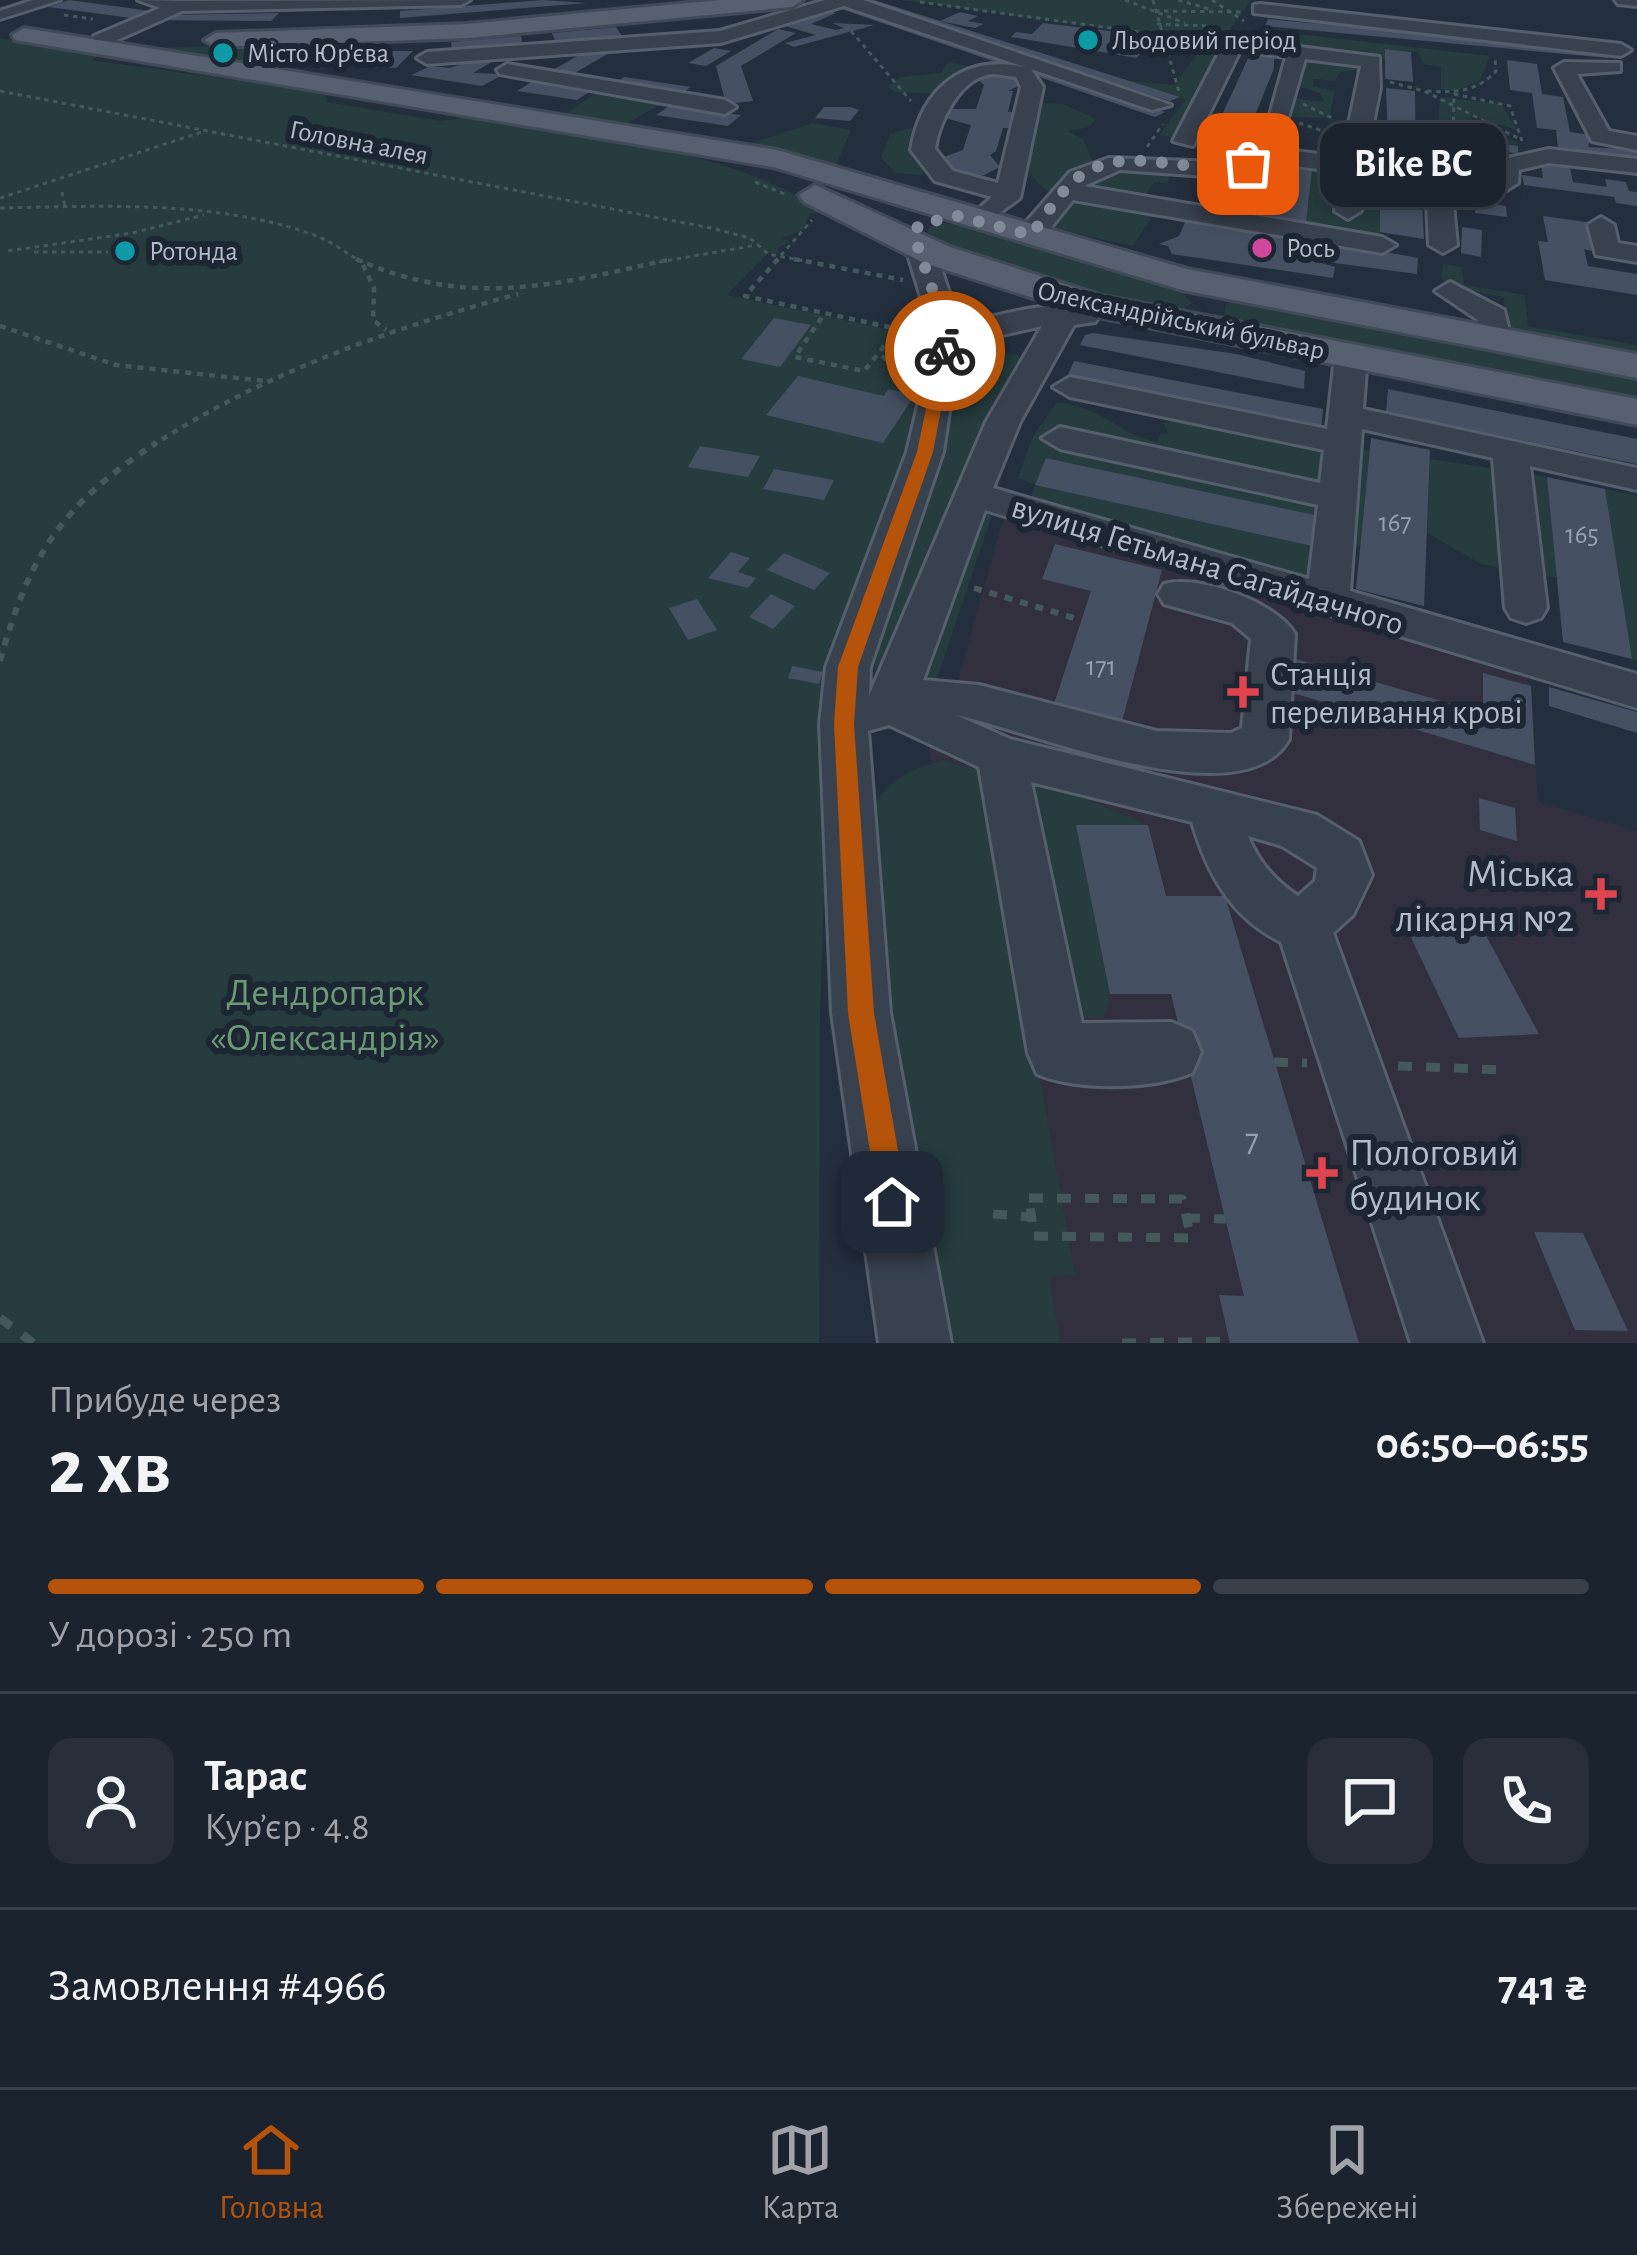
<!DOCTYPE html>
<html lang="uk">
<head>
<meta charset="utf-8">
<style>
	:root { --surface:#1b232e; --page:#282f3a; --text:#f1f3f6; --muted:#a0a4aa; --line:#39404a; --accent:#b45309 }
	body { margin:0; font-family:"Alegreya Sans",sans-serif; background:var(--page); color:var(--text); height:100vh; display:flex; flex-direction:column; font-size:45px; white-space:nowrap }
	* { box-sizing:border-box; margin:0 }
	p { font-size:39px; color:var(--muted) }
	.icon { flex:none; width:66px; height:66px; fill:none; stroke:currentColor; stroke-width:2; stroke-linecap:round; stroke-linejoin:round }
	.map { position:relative; height:1343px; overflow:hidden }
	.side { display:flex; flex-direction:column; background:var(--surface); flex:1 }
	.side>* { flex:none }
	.pin { position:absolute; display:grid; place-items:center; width:102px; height:102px; color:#fff; margin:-51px; border-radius:24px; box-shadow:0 6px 18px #0006 }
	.courier { position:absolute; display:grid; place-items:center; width:120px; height:120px; margin:-60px; border:9px solid #b45309; border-radius:50%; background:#fff; color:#222; box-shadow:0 3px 15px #0007 }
	.bubble { position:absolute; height:84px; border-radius:24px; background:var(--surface); box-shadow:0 6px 18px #0003,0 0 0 3px var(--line); font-size:39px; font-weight:600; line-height:84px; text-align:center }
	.head em { font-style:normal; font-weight:600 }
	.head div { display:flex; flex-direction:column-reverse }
	.head { display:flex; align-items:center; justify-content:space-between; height:204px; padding:0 48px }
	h1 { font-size:78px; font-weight:600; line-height:90px }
	.bar { display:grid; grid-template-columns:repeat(4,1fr); gap:18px 12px; align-content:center; height:144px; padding:0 48px }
	.bar i { height:15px; border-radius:9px; background:var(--line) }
	.bar .selected { background:var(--accent) }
	.bar p { grid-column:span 4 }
	.line { display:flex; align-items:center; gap:30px; padding:0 48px; border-top:3px solid var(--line) }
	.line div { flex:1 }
	.round { display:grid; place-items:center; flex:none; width:126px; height:126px; border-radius:24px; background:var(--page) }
	.menu { display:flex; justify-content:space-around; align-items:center; height:168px; border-top:3px solid var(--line); background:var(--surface); font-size:33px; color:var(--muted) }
	.menu a { display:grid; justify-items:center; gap:6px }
	.menu .selected { color:var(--accent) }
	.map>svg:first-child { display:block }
	.medical { fill:#32303f }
	.green { fill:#263c3f }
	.building { fill:#455162 }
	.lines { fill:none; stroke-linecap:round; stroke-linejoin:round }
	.minor-casing { stroke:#565f6c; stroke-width:6 }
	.major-casing { stroke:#414a57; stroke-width:6 }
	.path-far3 { stroke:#44595c; stroke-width:3; stroke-dasharray:4.5 4.5; stroke-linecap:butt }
	.path-far2 { stroke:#44595c; stroke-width:4.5; stroke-dasharray:6 6; stroke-linecap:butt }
	.path-far1 { stroke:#44595c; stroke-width:6; stroke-dasharray:8 8; stroke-linecap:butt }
	.path { stroke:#44595c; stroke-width:9; stroke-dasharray:14 14; stroke-linecap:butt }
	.minor { fill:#38414e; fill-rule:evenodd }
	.major { fill:#56606e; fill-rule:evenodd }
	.route { fill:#b45309 }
	.done { stroke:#828b98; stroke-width:12; stroke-dasharray:0 21.6 }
	.culture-dot { fill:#0f9aa8; stroke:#1d2633; stroke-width:4.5 }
	.hotel-dot { fill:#d1479c; stroke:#1d2633; stroke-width:4.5 }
	.health-dot { fill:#e0444e; stroke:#1d2633; stroke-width:4.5 }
	.labels { text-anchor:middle; stroke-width:12; stroke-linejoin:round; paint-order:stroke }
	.far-poi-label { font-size:27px; fill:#b4bcc9; stroke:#1d2633; text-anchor:start }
	.far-street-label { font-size:27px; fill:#b4bcc9; stroke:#1d2633 }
	.number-label { font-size:27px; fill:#98a1af }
	.street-label { font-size:33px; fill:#b4bcc9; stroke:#1d2633 }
	.poi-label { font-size:33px; fill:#b4bcc9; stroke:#1d2633; text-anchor:start }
	.near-number-label { font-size:33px; fill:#98a1af }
	.near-poi-label { font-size:39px; fill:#b4bcc9; stroke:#1d2633; text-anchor:end }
	.near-park-label { font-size:39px; fill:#6b9a76; stroke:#1d2633 }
</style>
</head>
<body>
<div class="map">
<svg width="1637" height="1343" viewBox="0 0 1637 1343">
	<rect width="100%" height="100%" fill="#242f3e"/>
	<path class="medical" d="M1004,516L1523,673L1531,686L1538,802L1637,831V1343H1038L929,749L950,709Z"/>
	<g class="green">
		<path d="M902,0H1251L1220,43H1180L1165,37Z"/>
		<path d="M1289,33L1490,56L1480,80L1456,91L1441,89V67L1423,64L1418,52L1385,49V60L1283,48Z"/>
		<path d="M0,38L100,55L91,60L326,93V102L440,121L467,117C585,138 721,146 825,211L810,214L803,230L782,238L790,242L777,248L780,253H768L727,295L919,336L930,349L925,402L892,515L832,658L820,1014L819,1343H0Z"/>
		<path d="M285,44L297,47L263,67L151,48Z"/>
		<path d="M1203,47H1229L1178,138L1159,135L1186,99L1128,81L1174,85Z"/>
		<path d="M1301,56L1362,70L1340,72L1335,81L1314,79L1313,86L1335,91L1329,118L1282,117L1287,98L1324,102L1320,93L1298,86Z"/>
		<path d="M948,62L968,66L945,94L894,92L888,87L901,77L941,73Z"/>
		<path d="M603,88L670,99L620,127L487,104L564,115Z"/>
		<path d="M1440,97L1501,104L1517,130L1470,116L1476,124L1522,145C1496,141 1453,145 1438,124Z"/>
		<path d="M1040,103L1063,104L1096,119L1089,127L1067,131L1083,139L1094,164L1070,177L1055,194C1018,179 1015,131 1040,103Z"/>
		<path d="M813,123L851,130L836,165L743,146Z"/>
		<path d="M911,128L916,134L912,151L927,170L921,175L895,173L881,157L890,134Z"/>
		<path d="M1271,163L1380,178V232L1370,236L1232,212L1237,190L1255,173L1269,172Z"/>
		<path d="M1115,167L1172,171L1167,183L1154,182L1142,200L1089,191L1080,184Z"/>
		<path d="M1073,199L1158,208L1133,246L1052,228Z"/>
		<path d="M940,223L968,225L1176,287L1192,303L1179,312L1152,310L964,257L926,236L929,227Z"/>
		<path d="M1443,264L1462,267L1464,285L1525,295L1528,326L1637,345V360L1514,334L1505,323L1504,297L1454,287L1441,278Z"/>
		<path d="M1236,300L1637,374V406L1223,322L1226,304Z"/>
		<path d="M975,346L1017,355L1024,362L888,674L871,667V655L957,355Z"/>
		<path d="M1057,402C1106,409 1114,432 1157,442L1161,433L1168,434L1164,424L1174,419L1310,447L1370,450L1360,546L1314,531V515L1047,458L1036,485L1312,546L1307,589L1028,506L1035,485L1018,478L1032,438Z"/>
		<path d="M1430,459L1547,477L1557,578L1481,564L1427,533Z"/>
		<path d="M1605,489L1637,496V661L1632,659Z"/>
		<path d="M982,511L993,512L935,685L921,666Z"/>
		<path d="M943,761L982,771L989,793L1075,1275L1049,1277L1060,1343H954L882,1020L868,818C882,783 908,769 943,761Z"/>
		<path d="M1038,779L1148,825H1078L1110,994L1104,1017L1087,1018L1067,1009L1020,782Z"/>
	</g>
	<g class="building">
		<path d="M69,0L151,11L131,18L49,7Z"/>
		<path d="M542,0L587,3L400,18V11Z"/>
		<path d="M874,0L1180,97L1170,101L861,2Z"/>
		<path d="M842,4L1165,112L1155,117L833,6Z"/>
		<path d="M822,10L836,13L811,24L836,30L844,28L832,23L874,25L794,47L785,43L816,35L785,26Z"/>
		<path d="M960,12L978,16L968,21L984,24L975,28L940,21Z"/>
		<path d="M279,13L271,21L147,20L159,15Z"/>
		<path d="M1268,19L1606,51L1608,58L1265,26Z"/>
		<path d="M1043,23L1152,36L1137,58L1011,37L1016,32L1032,34Z"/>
		<path d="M616,27L622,36L556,43L552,33Z"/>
		<path d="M778,29L796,33L741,66L753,101L726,104L716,66Z"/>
		<path d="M521,36L523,46L452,52L451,42Z"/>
		<path d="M714,48L731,51L706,66L688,63Z"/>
		<path d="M590,49L611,52L566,78L544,75Z"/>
		<path d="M1385,49L1411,52L1413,82L1385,79Z"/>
		<path d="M386,51H413L396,68L368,67Z"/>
		<path d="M1250,54L1274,57V68L1236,163H1200Z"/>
		<path d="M478,58L495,60L473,73L504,74L482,86L411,75L431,66L450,68Z"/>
		<path d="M1507,60L1537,64L1542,94L1563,97L1570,132L1591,135L1588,147L1637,150V160L1558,149L1556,130L1537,128L1532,93L1510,90Z"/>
		<path d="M1018,72L1022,84L1008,91H1013L1008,112H1016L1011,128H1003L996,151L990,155L1000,167L984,175L955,174L936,160L963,150L971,125L941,117L945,109H976L984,85L972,75Z"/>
		<path d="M624,77L691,87L678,96L611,86Z"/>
		<path d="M533,81L592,90L577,100L517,91Z"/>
		<path d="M1386,88L1415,91L1416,164L1383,160L1388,155L1384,134L1388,135Z"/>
		<path d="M671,105L741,115L728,126L656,115Z"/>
		<path d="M824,107H850L859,110L850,121L815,118Z"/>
		<path d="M1475,140L1518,146V153L1493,152V164L1476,162V154L1461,152L1462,147L1475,149Z"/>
		<path d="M1271,163L1312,169L1306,222L1262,215Z"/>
		<path d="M1541,163L1570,168L1573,182L1607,187L1605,179L1626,182L1629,191L1637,192V206L1616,203L1614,197L1524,185L1522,175L1543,178Z"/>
		<path d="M1380,178L1421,184L1424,239L1380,232Z"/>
		<path d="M1475,201L1506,206L1507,217L1475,213Z"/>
		<path d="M1543,216L1586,222L1592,251L1584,249L1588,266L1637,274V295L1545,280L1538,241L1548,242Z"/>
		<path d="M1194,217L1418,258L1417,274L1312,260L1335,267L1333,278L1172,254L1168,246L1159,244L1179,236L1186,220Z"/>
		<path d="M1462,227L1482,230L1481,257L1461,253Z"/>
		<path d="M774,318L811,325L780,367L741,359Z"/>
		<path d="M1093,333L1236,354L1305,371L1304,389L1080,345L1085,335Z"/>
		<path d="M1074,361L1323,409L1321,432L1065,382Z"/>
		<path d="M798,376L884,396L888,389L915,395L883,443L766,415Z"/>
		<path d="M1388,389L1637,439V464L1386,412Z"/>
		<path d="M1371,438L1430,450L1424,606L1356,589Z"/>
		<path d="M700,446L760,456L748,477L688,467Z"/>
		<path d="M1046,458L1315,515L1312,546L1035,485Z"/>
		<path d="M774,469L834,480L824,500L763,489Z"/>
		<path d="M1547,477L1605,489L1632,659L1563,642Z"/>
		<path d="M1055,544L1162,570L1119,733L1051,713L1091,591L1042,579Z"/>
		<path d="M731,552L750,558L738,572L756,578L748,588L708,578Z"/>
		<path d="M784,553L830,573L814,590L767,570Z"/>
		<path d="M771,594L795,606L773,629L749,617Z"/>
		<path d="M697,599L717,630L688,640L669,608Z"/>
		<path d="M1289,657L1483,713V673L1531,686L1535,765L1283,690Z"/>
		<path d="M792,666L823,672L819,684L788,678Z"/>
		<path d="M1549,687L1637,712V733L1549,706Z"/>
		<path d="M1479,798L1515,808L1517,841L1480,830Z"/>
		<path d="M1076,825H1148L1166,896H1225L1359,1343H1230L1219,1295L1244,1296L1171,994H1110Z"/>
		<path d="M1477,919L1539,1034L1459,1038L1404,923Z"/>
		<path d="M1534,1232L1583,1233L1628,1331L1575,1330Z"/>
	</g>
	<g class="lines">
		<defs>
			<g id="minor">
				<path d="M33,0H60L0,19V11Z"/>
				<path d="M138,0L179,1L470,0L461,5L182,11L108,44H94V36L160,8Z"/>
				<path d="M825,0H863L1171,105L1152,110L1031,69L1043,87L1020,198L980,227L967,219L992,197L935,181L911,150C921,87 966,52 1028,68L844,6L721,43L427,64L417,58L427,52L720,31ZM993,74L1016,77L1021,87L998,183L953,171L935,149C939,121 961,76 993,74Z"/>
				<path d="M1615,0H1637V6L1618,4Z"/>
				<path d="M1260,4L1621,44L1631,50L1621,56L1254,13V5Z"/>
				<path d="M1220,37L1379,57L1380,88L1366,160L1494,174L1498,160L1549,149L1637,159V173L1549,163L1519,170L1518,183L1505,191L1451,184L1457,245L1443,253L1429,245L1426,182L1364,175L1361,211L1348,219L1335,211L1340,172L1264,162L1221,177L1120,170L1084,186L1382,237L1396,245L1382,253L1073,200L1041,240H1021V228L1070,172L1109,158L1218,162L1254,149L1268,122L1286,57L1240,51L1193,146L1173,141L1221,49L1210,43ZM1305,59L1361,66L1342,157L1279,149Z"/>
				<path d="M1620,63V71L1577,74L1609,131L1637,136V150L1592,141L1554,68L1564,62Z"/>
				<path d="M507,64L725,100L736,107L725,114L500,74L497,70Z"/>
				<path d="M1601,217L1614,225L1618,243L1637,246V262L1596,255L1588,225Z"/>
				<path d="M920,240L934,248L960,325C990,317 1077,291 1099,316L1095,322L1074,325L1020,422L993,488L1309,579L1318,505L1060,449L1042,438L1060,427L1320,483L1324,450L1070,397L1053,387L1070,377L1327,429L1335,357L1351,347L1367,357L1363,409L1637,468V490L1530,466L1547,608L1541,618L1526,623L1511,618L1505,608L1493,458L1362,429L1350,591L1637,674V708L985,510L923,680L979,685L1156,731L1231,733L1242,728L1251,639L1232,623L1164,604L1158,594L1164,584C1199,574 1276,602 1295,634L1289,739C1244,822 1026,729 956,715L1010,739L1317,815L1359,841L1372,875L1353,915L1333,933L1483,1343H1411L1281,942C1231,918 1207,873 1192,822L1031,782L1082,1023L1171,1022L1192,1031L1201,1052L1192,1073C1151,1090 1077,1091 1037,1074L1028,1053L979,767L889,725L868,731L890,1013L951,1343H879L832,1013L820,724L826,667L907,452L922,389L930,327L906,248ZM1042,326L986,422L869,696L870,667L943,452L959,345ZM1248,836L1282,846L1317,868L1315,881L1298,896C1275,881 1258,861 1248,836Z"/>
				<path d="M1450,282L1504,310L1511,339L1506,346H1484L1478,320L1435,291Z"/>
			</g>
			<g id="major">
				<path d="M720,0H803L792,7L467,38L216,47L204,40L216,33L467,24Z"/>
				<path d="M24,28L777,150L1187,269L1637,354V378L1182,290L773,167L15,40L12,35Z"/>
				<path d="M815,185L950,247L1103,296L1637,399V425L1083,314L924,263L804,202L799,195Z"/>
			</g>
		</defs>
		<use href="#minor" class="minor-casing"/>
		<use href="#major" class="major-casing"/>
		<g class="path-far3">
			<path d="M1125,0L1185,23"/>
			<path d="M1153,0L1179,92"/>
			<path d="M1178,0L1209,9"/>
			<path d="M1212,0L1244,21"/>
			<path d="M920,2L1198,40"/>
			<path d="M1155,11L1241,12"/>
			<path d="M64,15L93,19"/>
			<path d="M1157,24L1208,26"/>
			<path d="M851,31L911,101"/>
			<path d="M1390,82L1424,91L1520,139"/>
			<path d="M0,91L711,228L750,238L768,254L810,262"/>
			<path d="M1427,91C1454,93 1477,92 1496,71L1495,56"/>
			<path d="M1303,104L1334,119"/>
			<path d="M1299,123L1332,134"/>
			<path d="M1453,139L1454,94L1510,106L1522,141"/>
			<path d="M1147,147L1163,124"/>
			<path d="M755,182L787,195"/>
			<path d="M62,192L65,206"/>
			<path d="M0,198L202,132"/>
			<path d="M0,208C101,206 218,200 314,235C332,241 346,254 363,262"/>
			<path d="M8,251L132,233L204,215"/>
			<path d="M34,252H108"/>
			<path d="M659,262L757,245"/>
			<path d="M775,262L812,220"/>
		</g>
		<g class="path-far2">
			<path d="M356,259C471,310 557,284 672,259"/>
			<path d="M778,259L745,296L898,329L864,371L795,357L824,314"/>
			<path d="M794,259L903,280"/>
			<path d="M363,265L374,288L373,320L386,330"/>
			<path d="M0,326L116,365L265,381"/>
			<path d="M882,356L912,382"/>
			<path d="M152,446C263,373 390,329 518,294"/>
		</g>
		<g class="path-far1">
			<path d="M974,588L1081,620"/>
			<path d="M0,661C30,553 62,505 156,443"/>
		</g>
		<g class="path">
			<path d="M1274,1062L1307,1063"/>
			<path d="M1398,1066L1505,1070"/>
			<path d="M1029,1198L1182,1199L1191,1238L1034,1236Z"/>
			<path d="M993,1214L1031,1217"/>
			<path d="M1186,1218L1226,1219"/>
			<path d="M0,1318L33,1343"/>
			<path d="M1122,1343L1229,1341"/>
		</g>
		<use href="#minor" class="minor"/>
		<use href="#major" class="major"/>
	</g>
	<path class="route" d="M945,347L952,351L933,452L858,667L854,724L874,1013L907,1202L902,1212L892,1216L882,1212L878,1202L848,1013L834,724L838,667L917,452L938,351Z"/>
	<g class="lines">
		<path class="done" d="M945,351V327L914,235L919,224L958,216L1031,235C1046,216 1061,189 1080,176C1129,141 1195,179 1248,164"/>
	</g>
	<g class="culture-dot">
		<circle cx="1088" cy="40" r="12"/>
		<circle cx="223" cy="53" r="12"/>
		<circle cx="125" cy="251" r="12"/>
	</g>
	<circle class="hotel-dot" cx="1262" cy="248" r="12"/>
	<g class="health-dot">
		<path d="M1237 674h12v12h12v12h-12v12h-12v-12h-12v-12h12z"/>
		<path d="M1595 876h12v12h12v12h-12v12h-12v-12h-12v-12h12z"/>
		<path d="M1316 1155h12v12h12v12h-12v12h-12v-12h-12v-12h12z"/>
	</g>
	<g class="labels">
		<g class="far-poi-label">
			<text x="1112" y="49">Льодовий період</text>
			<text x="247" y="62">Місто Юр'єва</text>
			<text x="1286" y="257">Рось</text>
			<text x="149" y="260">Ротонда</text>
		</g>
		<g class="far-street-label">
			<text transform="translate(359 142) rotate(11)" y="9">Головна алея</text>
			<text transform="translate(1181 320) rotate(12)" y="9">Олександрійський бульвар</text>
		</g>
		<g class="number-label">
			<text x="1395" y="531">167</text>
			<text x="1582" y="543">165</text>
			<text x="1101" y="675">171</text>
		</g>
		<g class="street-label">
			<text transform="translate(1208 564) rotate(17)" y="12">вулиця Гетьмана Сагайдачного</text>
		</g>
		<g class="poi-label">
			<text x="1270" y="685">Станція<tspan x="1270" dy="38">переливання крові</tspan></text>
		</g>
		<g class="near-number-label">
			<text x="1252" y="1151">7</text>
		</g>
		<g class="near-poi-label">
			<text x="1574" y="886">Міська<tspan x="1574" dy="45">лікарня №2</tspan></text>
			<text x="1349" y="1165" text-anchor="start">Пологовий<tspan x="1349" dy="45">будинок</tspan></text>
		</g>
		<g class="near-park-label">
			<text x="325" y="1005">Дендропарк<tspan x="325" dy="45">«Олександрія»</tspan></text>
		</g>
	</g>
</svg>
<div class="pin" style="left:1248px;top:164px;background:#ea580c"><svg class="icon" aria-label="bag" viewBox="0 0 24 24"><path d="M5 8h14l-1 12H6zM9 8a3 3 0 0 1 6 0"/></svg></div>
<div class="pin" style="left:892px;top:1202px;background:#1f2937"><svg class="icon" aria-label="home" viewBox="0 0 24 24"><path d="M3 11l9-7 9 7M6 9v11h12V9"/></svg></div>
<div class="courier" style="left:945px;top:351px"><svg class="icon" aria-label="bike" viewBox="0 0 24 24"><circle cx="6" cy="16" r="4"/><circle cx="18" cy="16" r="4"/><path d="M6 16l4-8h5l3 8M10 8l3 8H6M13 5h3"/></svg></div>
<div class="bubble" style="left:1320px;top:123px;width:186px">Bike BC</div>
</div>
<section class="side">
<div class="head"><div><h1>2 хв</h1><p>Прибуде через</p></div><em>06:50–06:55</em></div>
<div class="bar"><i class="selected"></i><i class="selected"></i><i class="selected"></i><i></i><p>У дорозі · 250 m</p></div>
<div class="line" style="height:216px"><a class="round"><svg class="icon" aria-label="person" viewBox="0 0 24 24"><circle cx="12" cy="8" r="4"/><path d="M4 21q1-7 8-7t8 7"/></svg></a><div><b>Тарас</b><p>Кур’єр · 4.8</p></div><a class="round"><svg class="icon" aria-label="chat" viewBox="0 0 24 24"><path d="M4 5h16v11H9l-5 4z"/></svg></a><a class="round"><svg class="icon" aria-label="phone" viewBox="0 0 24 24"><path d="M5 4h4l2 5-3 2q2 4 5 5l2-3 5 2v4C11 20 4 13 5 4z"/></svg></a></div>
<div class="line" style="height:156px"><div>Замовлення #4966</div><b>741 ₴</b></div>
</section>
<nav class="menu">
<a class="selected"><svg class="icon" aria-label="home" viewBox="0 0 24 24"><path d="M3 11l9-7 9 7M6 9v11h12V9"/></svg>Головна</a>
<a><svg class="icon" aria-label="map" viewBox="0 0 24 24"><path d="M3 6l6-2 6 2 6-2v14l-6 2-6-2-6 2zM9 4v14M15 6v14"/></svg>Карта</a>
<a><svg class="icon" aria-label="saved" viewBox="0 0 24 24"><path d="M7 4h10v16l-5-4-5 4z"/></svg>Збережені</a>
</nav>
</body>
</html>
